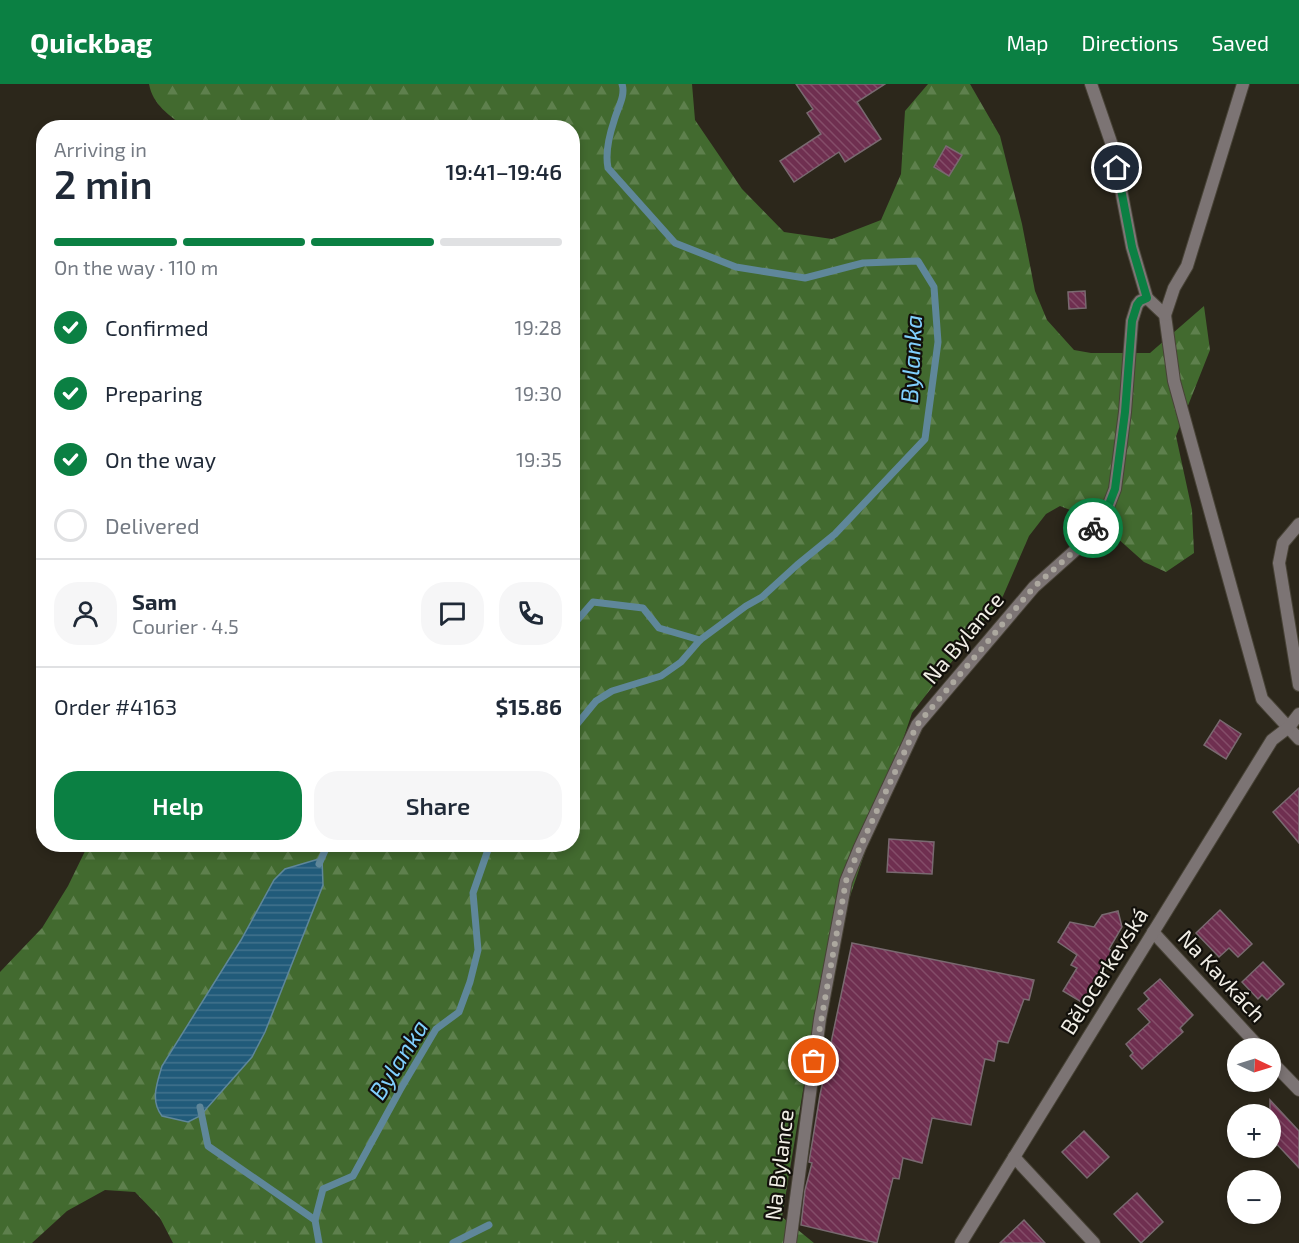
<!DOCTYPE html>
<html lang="en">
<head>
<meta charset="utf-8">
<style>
	:root { --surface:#fff; --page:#f6f6f7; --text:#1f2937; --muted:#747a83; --line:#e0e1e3; --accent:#0b8043 }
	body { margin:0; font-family:"Exo 2",sans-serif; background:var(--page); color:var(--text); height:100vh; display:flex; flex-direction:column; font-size:22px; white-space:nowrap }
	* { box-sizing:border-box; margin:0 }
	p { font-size:20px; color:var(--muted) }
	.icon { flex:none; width:33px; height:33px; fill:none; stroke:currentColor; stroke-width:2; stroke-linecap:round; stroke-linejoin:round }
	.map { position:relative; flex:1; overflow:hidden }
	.drawer { position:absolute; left:36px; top:36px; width:544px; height:732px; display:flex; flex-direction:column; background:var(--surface); border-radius:24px; box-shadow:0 3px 9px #0003 }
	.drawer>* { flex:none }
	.needle { width:39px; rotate:94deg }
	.controls { position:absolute; left:1227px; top:954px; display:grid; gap:12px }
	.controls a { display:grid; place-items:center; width:54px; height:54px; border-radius:50%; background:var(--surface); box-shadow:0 3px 9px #0003; font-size:30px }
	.pin { position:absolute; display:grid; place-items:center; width:51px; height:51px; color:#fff; margin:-26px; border:3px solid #fff; border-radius:50%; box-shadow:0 2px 6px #0007 }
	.courier { position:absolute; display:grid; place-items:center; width:60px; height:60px; margin:-30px; border:4px solid #0b8043; border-radius:50%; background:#fff; color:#222; box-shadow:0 2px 8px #0007 }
	.summary em { font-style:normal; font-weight:600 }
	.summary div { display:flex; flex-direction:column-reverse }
	.summary { display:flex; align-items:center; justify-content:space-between; height:102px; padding:0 18px }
	h1 { font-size:39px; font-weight:600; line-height:45px }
	.bar { display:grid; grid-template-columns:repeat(4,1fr); gap:9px 6px; align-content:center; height:72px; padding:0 18px }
	.bar i { height:8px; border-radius:4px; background:var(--line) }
	.bar .selected { background:var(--accent) }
	.bar p { grid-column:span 4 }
	.line { display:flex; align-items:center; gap:15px; padding:0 18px; border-top:2px solid var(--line) }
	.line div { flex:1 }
	.round { display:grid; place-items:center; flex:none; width:63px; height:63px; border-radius:24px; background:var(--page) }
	ol { padding:0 18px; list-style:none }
	li { display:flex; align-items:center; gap:18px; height:66px }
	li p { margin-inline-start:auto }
	li .icon { padding:6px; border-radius:50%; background:var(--accent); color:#fff; stroke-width:4 }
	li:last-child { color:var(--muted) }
	li i { width:33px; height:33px; border:3px solid var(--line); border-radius:50% }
	.action { display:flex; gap:12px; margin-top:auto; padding:12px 18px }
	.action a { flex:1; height:69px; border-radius:24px; background:var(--accent); color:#fff; font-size:24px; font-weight:600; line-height:69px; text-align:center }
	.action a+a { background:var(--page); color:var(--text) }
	header { display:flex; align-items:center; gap:36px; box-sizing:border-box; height:84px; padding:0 30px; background:var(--accent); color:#fff }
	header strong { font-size:28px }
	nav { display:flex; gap:33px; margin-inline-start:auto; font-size:21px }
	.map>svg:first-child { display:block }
	.forest { fill:url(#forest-firs); fill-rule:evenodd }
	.water { fill:url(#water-rules); stroke:#5f879a; stroke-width:1.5 }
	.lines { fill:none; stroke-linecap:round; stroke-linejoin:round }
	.stream { stroke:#5f879a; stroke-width:7 }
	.building { fill:url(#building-back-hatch); stroke:#796970; stroke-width:1.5 }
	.minor-casing { stroke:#484337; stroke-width:14 }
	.minor { stroke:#7c7474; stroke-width:12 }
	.done { stroke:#aca89f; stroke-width:6; stroke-dasharray:0 10.8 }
	.route { stroke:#0b8043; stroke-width:8 }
	.labels { text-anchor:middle; stroke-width:4.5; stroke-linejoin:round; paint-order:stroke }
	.street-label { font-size:22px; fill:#f1eee6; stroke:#12100b }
	.water-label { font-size:24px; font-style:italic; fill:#80cffe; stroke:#12100b }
</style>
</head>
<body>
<header>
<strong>Quickbag</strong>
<nav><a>Map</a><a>Directions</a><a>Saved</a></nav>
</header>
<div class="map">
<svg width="1299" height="1159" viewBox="0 0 1299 1159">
	<defs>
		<pattern id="forest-firs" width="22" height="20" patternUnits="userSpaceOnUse" patternTransform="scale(1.5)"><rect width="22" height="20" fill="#426a2f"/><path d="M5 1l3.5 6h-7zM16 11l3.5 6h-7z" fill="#5e804d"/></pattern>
		<pattern id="water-rules" width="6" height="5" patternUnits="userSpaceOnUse" patternTransform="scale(1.5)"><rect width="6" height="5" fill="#215b7a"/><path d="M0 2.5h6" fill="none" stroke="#42738d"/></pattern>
		<pattern id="building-back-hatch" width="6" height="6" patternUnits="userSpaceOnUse" patternTransform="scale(1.5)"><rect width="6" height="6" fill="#6f2f50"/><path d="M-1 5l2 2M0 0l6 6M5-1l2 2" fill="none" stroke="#844d69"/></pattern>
	</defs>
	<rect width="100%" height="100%" fill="#2c271b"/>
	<path class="forest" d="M149,0H692L695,36L742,105L784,148L832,155L881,136L901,90L905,27L928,0H970L1000,52L1022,140L1035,207L1047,236L1074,266L1091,269H1150L1204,222L1210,266L1176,352L1192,426L1194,469L1166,488L1144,478L1098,437L1060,422L1046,430L1029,452L1003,512L912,629L821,898L782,1133L814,1159H173L160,1134L135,1108L105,1106L67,1127L32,1159H0V888L42,844L68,802L88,761L573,760V44L185,43C169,31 153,21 149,0ZM322,774V801L265,948L252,973L241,856L274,796Z"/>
	<path class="water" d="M322,774L323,801L265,948L252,973L200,1032L188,1038L162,1032C150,1017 157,999 162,982L241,856L274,796L285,785Z"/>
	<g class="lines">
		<g class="stream">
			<path d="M573,541L593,518L643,524L659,544L700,556"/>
			<path d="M573,645L596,617L612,607L661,592L681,578L700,556L746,522L762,513L797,481L835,450L925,355L938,258L934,203L918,177L863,179L805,194L736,183L675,159L608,84C605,69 609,52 614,37C617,25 626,12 622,0"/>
			<path d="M319,780L328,760"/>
			<path d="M200,1023L208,1062L315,1136"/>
			<path d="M319,1159L315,1136L323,1105L353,1092L400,1006L436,945L459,928L470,898L478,866L473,809L490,760"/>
			<path d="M453,1159L489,1141"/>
		</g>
	</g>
	<g class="building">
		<path d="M796,0H885L857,18L881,55L845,78L839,68L794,98L780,77L821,50L807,29L813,25Z"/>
		<path d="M946,62L962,71L949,92L934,83Z"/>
		<path d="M1085,207L1086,224L1069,225L1068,208Z"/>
		<path d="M1220,636L1241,650L1226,675L1204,661Z"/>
		<path d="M1299,704V759L1273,728Z"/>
		<path d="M889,755L934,758L932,790L887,788Z"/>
		<path d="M1220,826L1252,860L1238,873L1229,864L1219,873L1196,849Z"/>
		<path d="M1118,827L1122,843L1109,865L1113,868L1083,919L1063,907L1077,884L1071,881L1077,871L1058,858L1070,838L1094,843L1102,831Z"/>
		<path d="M852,859L1034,896L1029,916L1024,915L1008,959L998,957L994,977L985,975L971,1041L932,1034L922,1079L903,1074L899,1095L893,1094L877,1159L801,1141L805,1106L812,1079L809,1078L820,1011Z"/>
		<path d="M1263,878L1284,900L1267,916L1262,911L1258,915L1242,898Z"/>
		<path d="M1160,895L1193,931L1180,944L1183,948L1142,985L1130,972L1133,969L1126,960L1150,938L1138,925L1149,915L1144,909Z"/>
		<path d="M1270,1016L1299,1047V1084L1270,1053Z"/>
		<path d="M1084,1047L1109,1073L1087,1094L1062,1068Z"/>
		<path d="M1137,1109L1163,1138L1141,1159L1114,1130Z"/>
		<path d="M1024,1136L1045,1159H1000Z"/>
	</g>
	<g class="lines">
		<defs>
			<g id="minor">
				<path d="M1091,0L1113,64L1132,163L1147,214"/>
				<path d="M1147,214L1165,231L1174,297L1262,615L1299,655"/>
				<path d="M1165,231L1174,204L1187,182L1243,0"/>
				<path d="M1299,440L1283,459L1279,479L1299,601"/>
				<path d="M1153,848L1260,964"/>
				<path d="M1270,976L1299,1006"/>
				<path d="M1014,1073L1094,1159"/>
				<path d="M790,1159L820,935L846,797L860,763L917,641L1034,503L1080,462L1108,423L1115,405L1125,328L1132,237L1137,221L1140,217L1147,214"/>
				<path d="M961,1159L1272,656L1289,643L1299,630"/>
			</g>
		</defs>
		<use href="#minor" class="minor-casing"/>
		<use href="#minor" class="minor"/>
	</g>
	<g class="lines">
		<path class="done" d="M814,977L846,797L860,763L917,641L1034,503L1080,462L1093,444"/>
		<path class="route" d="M1093,444L1108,423L1115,405L1125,328L1132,237L1137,221L1140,217L1147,214L1132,163L1117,84"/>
	</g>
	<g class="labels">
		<g class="street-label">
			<text transform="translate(963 554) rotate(-50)" y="8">Na Bylance</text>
			<text transform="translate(1104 887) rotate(-58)" y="8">Bělocerkevská</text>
			<text transform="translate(1222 892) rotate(47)" y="8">Na Kavkách</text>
			<text transform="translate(779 1081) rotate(-83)" y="8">Na Bylance</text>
		</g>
		<g class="water-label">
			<text transform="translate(912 275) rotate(-87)" y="8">Bylanka</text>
			<text transform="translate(399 976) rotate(-58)" y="8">Bylanka</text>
		</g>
	</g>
</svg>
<div class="controls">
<a><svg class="needle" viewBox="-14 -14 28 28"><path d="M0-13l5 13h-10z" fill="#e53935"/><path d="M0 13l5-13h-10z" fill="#747a83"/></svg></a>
<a>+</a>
<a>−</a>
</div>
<div class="pin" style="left:814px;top:977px;background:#ea580c"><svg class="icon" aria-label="bag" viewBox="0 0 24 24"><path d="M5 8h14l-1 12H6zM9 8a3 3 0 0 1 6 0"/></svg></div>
<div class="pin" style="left:1117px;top:84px;background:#1f2937"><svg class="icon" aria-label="home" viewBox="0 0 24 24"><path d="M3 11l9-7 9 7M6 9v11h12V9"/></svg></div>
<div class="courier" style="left:1093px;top:444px"><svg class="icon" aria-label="bike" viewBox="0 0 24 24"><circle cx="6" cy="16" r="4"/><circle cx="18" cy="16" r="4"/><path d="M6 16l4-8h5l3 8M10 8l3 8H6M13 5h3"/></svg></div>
<section class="drawer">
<div class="summary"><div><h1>2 min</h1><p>Arriving in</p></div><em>19:41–19:46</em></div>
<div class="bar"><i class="selected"></i><i class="selected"></i><i class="selected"></i><i></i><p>On the way · 110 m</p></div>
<ol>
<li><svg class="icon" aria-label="check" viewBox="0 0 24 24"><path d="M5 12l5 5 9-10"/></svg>Confirmed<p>19:28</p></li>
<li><svg class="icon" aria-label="check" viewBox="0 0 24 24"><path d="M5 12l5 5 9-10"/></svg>Preparing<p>19:30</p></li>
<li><svg class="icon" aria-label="check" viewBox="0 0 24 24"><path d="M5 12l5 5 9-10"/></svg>On the way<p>19:35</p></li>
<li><i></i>Delivered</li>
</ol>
<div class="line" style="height:108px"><a class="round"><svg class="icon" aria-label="person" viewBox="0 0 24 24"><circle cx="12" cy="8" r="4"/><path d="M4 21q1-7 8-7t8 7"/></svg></a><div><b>Sam</b><p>Courier · 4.5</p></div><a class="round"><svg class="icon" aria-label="chat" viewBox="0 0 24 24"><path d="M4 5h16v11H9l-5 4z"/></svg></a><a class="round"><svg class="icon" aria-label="phone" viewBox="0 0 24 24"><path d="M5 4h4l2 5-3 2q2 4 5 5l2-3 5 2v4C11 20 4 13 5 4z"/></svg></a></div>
<div class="line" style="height:78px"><div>Order #4163</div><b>$15.86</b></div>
<div class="action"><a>Help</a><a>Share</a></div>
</section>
</div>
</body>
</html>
